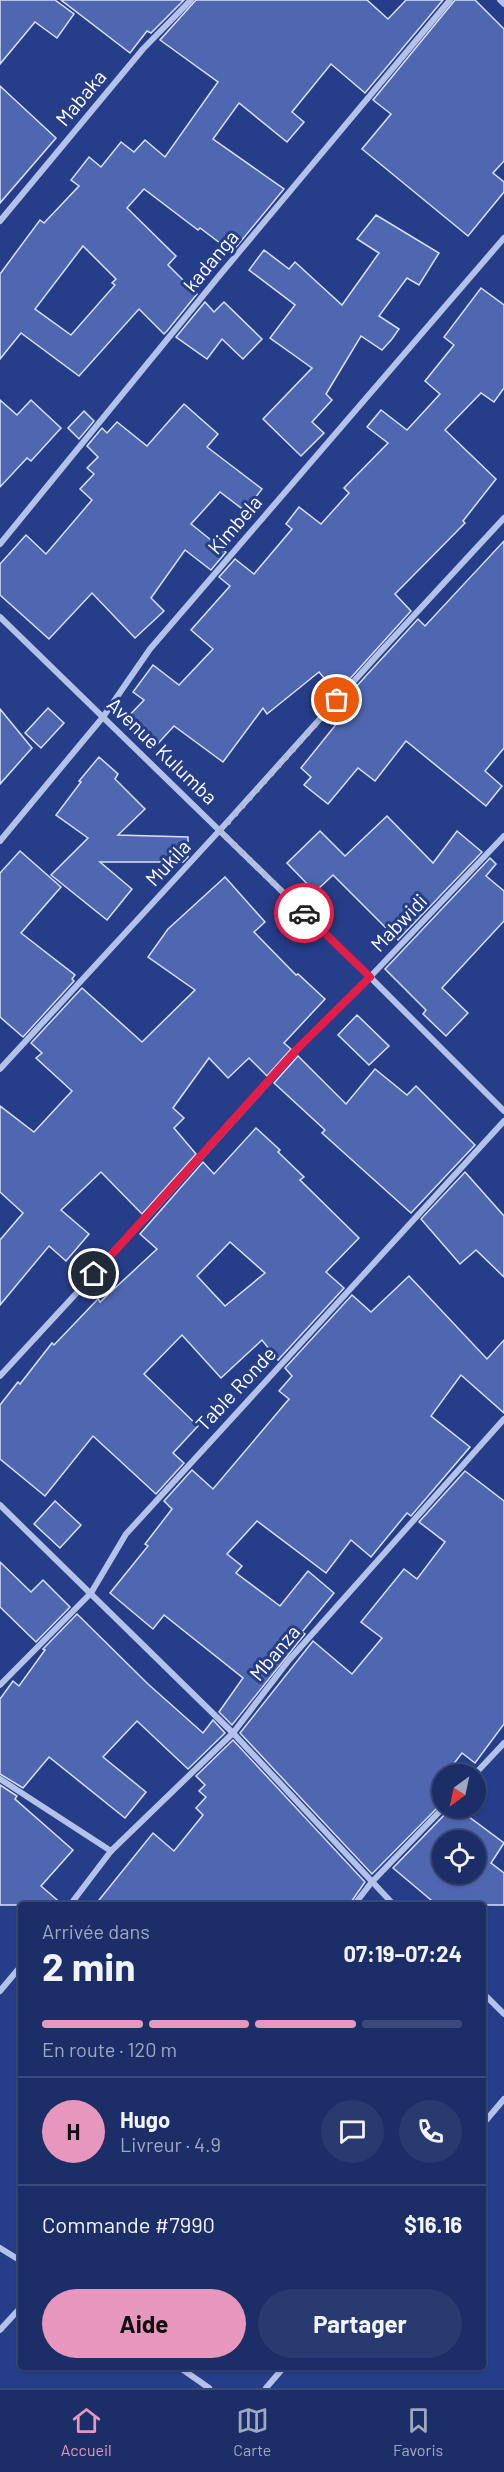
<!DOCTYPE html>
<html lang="fr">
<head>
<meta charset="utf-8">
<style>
	:root { --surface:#1c2e67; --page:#293a70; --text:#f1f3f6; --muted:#a0a8c0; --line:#3a4a7b; --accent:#e797bd }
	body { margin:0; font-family:Barlow,sans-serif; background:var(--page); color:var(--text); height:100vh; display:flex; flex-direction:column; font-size:22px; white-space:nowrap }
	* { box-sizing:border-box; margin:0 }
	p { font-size:20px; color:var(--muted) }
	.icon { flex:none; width:33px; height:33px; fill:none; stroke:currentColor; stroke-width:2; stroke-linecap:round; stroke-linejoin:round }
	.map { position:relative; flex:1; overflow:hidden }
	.drawer { position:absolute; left:18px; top:1902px; width:468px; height:468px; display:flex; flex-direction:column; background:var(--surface); border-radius:6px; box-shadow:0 2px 4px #0004,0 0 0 2px var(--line) }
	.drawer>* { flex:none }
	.needle { width:39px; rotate:213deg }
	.fabs { position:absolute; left:432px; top:1764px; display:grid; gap:12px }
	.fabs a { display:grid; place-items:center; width:54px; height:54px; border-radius:50%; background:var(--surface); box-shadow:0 2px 4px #0004,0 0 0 2px var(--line); font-size:30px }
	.pin { position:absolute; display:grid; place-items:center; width:51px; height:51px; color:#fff; margin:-26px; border:3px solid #fff; border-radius:50%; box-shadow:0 2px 6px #0007 }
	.courier { position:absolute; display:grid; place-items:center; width:60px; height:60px; margin:-30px; border:4px solid #e11d48; border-radius:50%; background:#fff; color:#222; box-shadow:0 2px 8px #0007 }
	.headline em { font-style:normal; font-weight:700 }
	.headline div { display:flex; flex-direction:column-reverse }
	.headline { display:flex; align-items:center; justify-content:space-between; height:102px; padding:0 24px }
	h1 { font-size:39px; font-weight:700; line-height:45px }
	.bar { display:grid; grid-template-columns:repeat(4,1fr); gap:9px 6px; align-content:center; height:72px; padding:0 24px }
	.bar i { height:8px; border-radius:4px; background:var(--line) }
	.bar .active { background:var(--accent) }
	.bar p { grid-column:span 4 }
	.line { display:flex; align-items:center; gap:15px; padding:0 24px; border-top:2px solid var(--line) }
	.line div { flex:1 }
	.round { display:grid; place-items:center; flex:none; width:63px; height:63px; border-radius:32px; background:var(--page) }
	.button { display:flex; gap:12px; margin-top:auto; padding:12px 24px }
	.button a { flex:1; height:69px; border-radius:36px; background:var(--accent); color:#111; font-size:24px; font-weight:700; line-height:69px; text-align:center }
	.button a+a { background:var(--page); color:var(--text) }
	.dock { display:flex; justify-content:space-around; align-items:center; height:84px; border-top:2px solid var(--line); background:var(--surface); font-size:16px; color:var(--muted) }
	.dock a { display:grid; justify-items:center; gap:3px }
	.dock .active { color:var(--accent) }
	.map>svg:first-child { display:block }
	.building { fill:#4f67b1; stroke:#d8e0f7; stroke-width:1.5; fill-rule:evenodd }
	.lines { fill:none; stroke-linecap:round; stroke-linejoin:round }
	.street { stroke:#b4c1e9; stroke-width:6 }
	.done { stroke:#b3bbd6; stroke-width:6; stroke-dasharray:0 10.8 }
	.route { stroke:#e11d48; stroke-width:8 }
	.labels { text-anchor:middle; stroke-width:6; stroke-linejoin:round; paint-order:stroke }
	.street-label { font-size:20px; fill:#fff; stroke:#263e89 }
</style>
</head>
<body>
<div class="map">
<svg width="504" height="2388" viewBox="0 0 504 2388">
	<rect width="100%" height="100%" fill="#263e89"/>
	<g class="building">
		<path d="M0,0H55L74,14L57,38L35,22L0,64Z"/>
		<path d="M61,0H184L151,33L147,31L130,53Z"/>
		<path d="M196,0H367L388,19L406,0H443L365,93L331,64L292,112L304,122L287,142L239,103L213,139L284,189L232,252L200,228L198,230L144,189L127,208L176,256L168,265L197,294L167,331L164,334L139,309L79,376L21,333L0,359V274L40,220L44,223L79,186L71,180L89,157L101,167L121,142L134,152L145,140L165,157L218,82L160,40ZM83,246L116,279L112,283L115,285L71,335L35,309Z"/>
		<path d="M455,0H475L504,29V161L493,173L504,182V192L468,236L362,149L391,114L373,100Z"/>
		<path d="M0,86L56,138L0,203Z"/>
		<path d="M376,215L439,253L419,285L407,278L379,316L399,329L392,339L382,350L361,336L326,394L332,400L312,422L324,433L301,456L263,419L312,368L270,338L295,305L249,270L264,250L289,269L295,262L342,305L379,253L357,239Z"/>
		<path d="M481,288L504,305V388L494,402L481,393L445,430L496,479L463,521L465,523L395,594L411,611L337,693L319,672L267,714L263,708L223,762L174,726L153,749L123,722L144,700L133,692L153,665L179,685L213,649L191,630L230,586L219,577L235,559L254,574L292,529L286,524L299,507L321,524L349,493L344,488L388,443L367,427L381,410L407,430L440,394L425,381L454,345L444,337Z"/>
		<path d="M205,302L214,312L224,302L262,339L243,359L222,339L207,359L176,337Z"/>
		<path d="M0,400L17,415L31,400L61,428L31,461L27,458L0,487Z"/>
		<path d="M184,404L218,434L207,447L262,489L245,511L220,492L191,524L226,552L211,570L185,550L151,598L164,611L135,638L92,593L49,639L0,595V564L26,535L46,554L92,500L80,489L94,474L87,468L98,457L87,446L102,428L107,433L117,422L147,446Z"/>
		<path d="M84,411L94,421L79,439L68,428Z"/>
		<path d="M504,541V748L485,771L502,786L486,806L406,741L375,781L358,768L328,804L304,785L311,777L301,768L338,722L335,720L347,705L343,701L418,619L425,626Z"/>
		<path d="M48,708L64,723L41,748L25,733Z"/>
		<path d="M0,709L32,748L0,784Z"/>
		<path d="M99,757L118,774L115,779L145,809L118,835L188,837V857L183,862H100L132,889L107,920L51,875L88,838L56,815L81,782L79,781Z"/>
		<path d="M387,816L433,863L457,831L482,852L398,940L333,875L315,892L287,863L320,831L345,856Z"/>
		<path d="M20,851L61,887L21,933L75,975L72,979L74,981L23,1037L0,1017V873Z"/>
		<path d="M490,858L496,864L486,876L504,891V921L442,988L468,1013L446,1036L423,1014L426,1010L385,969Z"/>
		<path d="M225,877L265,922L254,932L296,975L298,974L325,999L284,1043L291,1049L267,1076L249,1058L228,1078L209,1058L173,1108L184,1118L174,1128L196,1154L142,1214L101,1172L61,1210L89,1234L66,1261L49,1246L0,1305V1240L23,1213L0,1192V1106L34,1132L72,1091L36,1058L42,1053L31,1043L82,988L142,1042L195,990L148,957L168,929Z"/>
		<path d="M357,1015L389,1046L369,1065L338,1035Z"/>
		<path d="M298,1056L346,1104L375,1069L407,1095L416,1086L475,1145L411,1213L322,1133L325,1130L274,1083Z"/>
		<path d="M256,1128L280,1150L278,1152L304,1177L300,1180L359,1238L326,1272L344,1288L278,1360L262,1340L221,1378L182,1335L144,1374L198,1426L173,1453L184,1463L156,1494L93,1436L45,1496L0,1459V1405L18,1382L20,1384L52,1343L54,1345L98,1299L100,1302L157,1249L140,1234L203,1162L214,1174ZM230,1242L265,1273L225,1306L197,1276Z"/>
		<path d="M465,1172L504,1216V1277L476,1250L460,1264L421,1219Z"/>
		<path d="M409,1276L487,1359L504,1340V1413L461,1375L431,1416L470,1447L411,1516L407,1513L371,1557L351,1540L326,1573L257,1521L227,1554L242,1566L236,1573L280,1606L308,1571L334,1593L302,1632L305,1634L232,1725L219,1712L243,1678L164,1615L153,1629L110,1593L148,1546L145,1544L172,1509L164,1501L192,1470L213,1489L289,1399L279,1391L292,1376L285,1368L352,1295L371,1312Z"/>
		<path d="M465,1471L504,1501V1724L475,1763L462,1753L446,1774H442V1779L436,1788L438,1790L436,1792L442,1796V1803L372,1874L240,1733L313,1641L352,1674L382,1638L361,1622L404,1569L417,1579L445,1542L419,1522Z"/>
		<path d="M55,1501L81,1525L60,1548L34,1524Z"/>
		<path d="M0,1562L31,1592L43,1580L70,1607L36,1642L0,1607Z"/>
		<path d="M77,1614L148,1684L203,1733L213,1720L225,1733L188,1769L137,1721L103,1757L146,1792L125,1818L49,1757L23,1788L0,1774V1699L13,1681L19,1686L45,1650L43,1649Z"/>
		<path d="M233,1740L365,1882L349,1905H95L153,1833L174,1851L203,1815L196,1808L206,1797L199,1791L205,1785L196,1776Z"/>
		<path d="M0,1785L17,1796L15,1799L73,1850L41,1886L63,1905H0Z"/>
		<path d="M448,1808H457L504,1843L491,1863L504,1873V1905H437L393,1868L447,1812ZM442,1840H476V1874H442Z"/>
	</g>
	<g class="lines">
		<g class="street">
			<path d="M500,0L504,4"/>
			<path d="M0,221L143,49L191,0"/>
			<path d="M0,544L219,276L450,0"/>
			<path d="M0,617L370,977L504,1111"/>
			<path d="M0,841L103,717L150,649L504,238"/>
			<path d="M0,1069L220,830L381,651L504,518"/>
			<path d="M0,1376L156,1207L298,1049L370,977L504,836"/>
			<path d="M0,1505L233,1733L394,1905"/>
			<path d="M0,1685L91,1593L126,1534L504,1121"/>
			<path d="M475,1774L504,1743"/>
			<path d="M0,1779L111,1851"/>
			<path d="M70,1905L111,1851L233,1733L289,1660L504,1419"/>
			<path d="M354,1905L371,1883L443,1808"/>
			<path d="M0,1991L21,1966"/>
			<path d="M483,1993L504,2014"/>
			<path d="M483,2124L504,2099"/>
			<path d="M0,2248L21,2261"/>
			<path d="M0,2330L21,2307"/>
			<path d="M179,2367L209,2388"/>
			<path d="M266,2388L284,2367"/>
		</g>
	</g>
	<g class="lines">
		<path class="done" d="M304,913L220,831L337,700"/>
		<path class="route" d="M94,1274L297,1049L370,977L304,913"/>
	</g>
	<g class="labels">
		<g class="street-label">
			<text transform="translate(81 98) rotate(-50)" y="7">Mabaka</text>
			<text transform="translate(211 261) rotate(-50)" y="7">kadanga</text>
			<text transform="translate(235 525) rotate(-49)" y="7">Kimbela</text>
			<text transform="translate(162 751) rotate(44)" y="7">Avenue Kulumba</text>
			<text transform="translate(168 863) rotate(-47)" y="7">Mukila</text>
			<text transform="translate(399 923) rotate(-46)" y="7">Mabwidi</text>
			<text transform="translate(236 1389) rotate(-47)" y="7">Table Ronde</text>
			<text transform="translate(275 1653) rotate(-50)" y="7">Mbanza</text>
		</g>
	</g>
</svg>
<div class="fabs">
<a><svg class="needle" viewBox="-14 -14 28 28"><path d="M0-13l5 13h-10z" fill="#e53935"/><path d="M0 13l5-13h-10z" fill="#a0a8c0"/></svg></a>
<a><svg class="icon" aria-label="locate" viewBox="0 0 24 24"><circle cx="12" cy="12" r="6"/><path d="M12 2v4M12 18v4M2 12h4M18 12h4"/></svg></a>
</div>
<div class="pin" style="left:337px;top:700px;background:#ea580c"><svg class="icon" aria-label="bag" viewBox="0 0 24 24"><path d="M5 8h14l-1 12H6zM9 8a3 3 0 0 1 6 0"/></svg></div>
<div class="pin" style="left:94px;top:1274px;background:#1f2937"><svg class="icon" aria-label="home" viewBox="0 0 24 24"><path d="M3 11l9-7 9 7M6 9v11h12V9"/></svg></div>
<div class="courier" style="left:304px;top:913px"><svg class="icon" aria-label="car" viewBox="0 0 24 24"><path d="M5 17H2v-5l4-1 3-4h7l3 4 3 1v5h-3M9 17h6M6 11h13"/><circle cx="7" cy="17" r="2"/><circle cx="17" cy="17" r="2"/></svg></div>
<section class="drawer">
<div class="headline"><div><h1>2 min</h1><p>Arrivée dans</p></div><em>07:19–07:24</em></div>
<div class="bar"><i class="active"></i><i class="active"></i><i class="active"></i><i></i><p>En route · 120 m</p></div>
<div class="line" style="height:108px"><b class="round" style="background:var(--accent);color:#111">H</b><div><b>Hugo</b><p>Livreur · 4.9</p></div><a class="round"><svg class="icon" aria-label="chat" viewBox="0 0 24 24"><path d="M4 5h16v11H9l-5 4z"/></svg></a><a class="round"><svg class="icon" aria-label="phone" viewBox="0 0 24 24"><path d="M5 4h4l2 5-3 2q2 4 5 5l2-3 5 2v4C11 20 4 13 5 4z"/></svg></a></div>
<div class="line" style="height:78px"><div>Commande #7990</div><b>$16.16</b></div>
<div class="button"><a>Aide</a><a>Partager</a></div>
</section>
</div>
<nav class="dock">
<a class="active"><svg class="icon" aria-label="home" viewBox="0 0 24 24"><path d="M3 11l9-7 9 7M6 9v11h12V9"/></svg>Accueil</a>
<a><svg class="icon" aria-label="map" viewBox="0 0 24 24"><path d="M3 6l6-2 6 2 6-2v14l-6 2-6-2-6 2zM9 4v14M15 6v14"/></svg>Carte</a>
<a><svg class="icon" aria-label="saved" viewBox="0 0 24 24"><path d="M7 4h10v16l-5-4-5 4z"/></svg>Favoris</a>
</nav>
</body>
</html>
